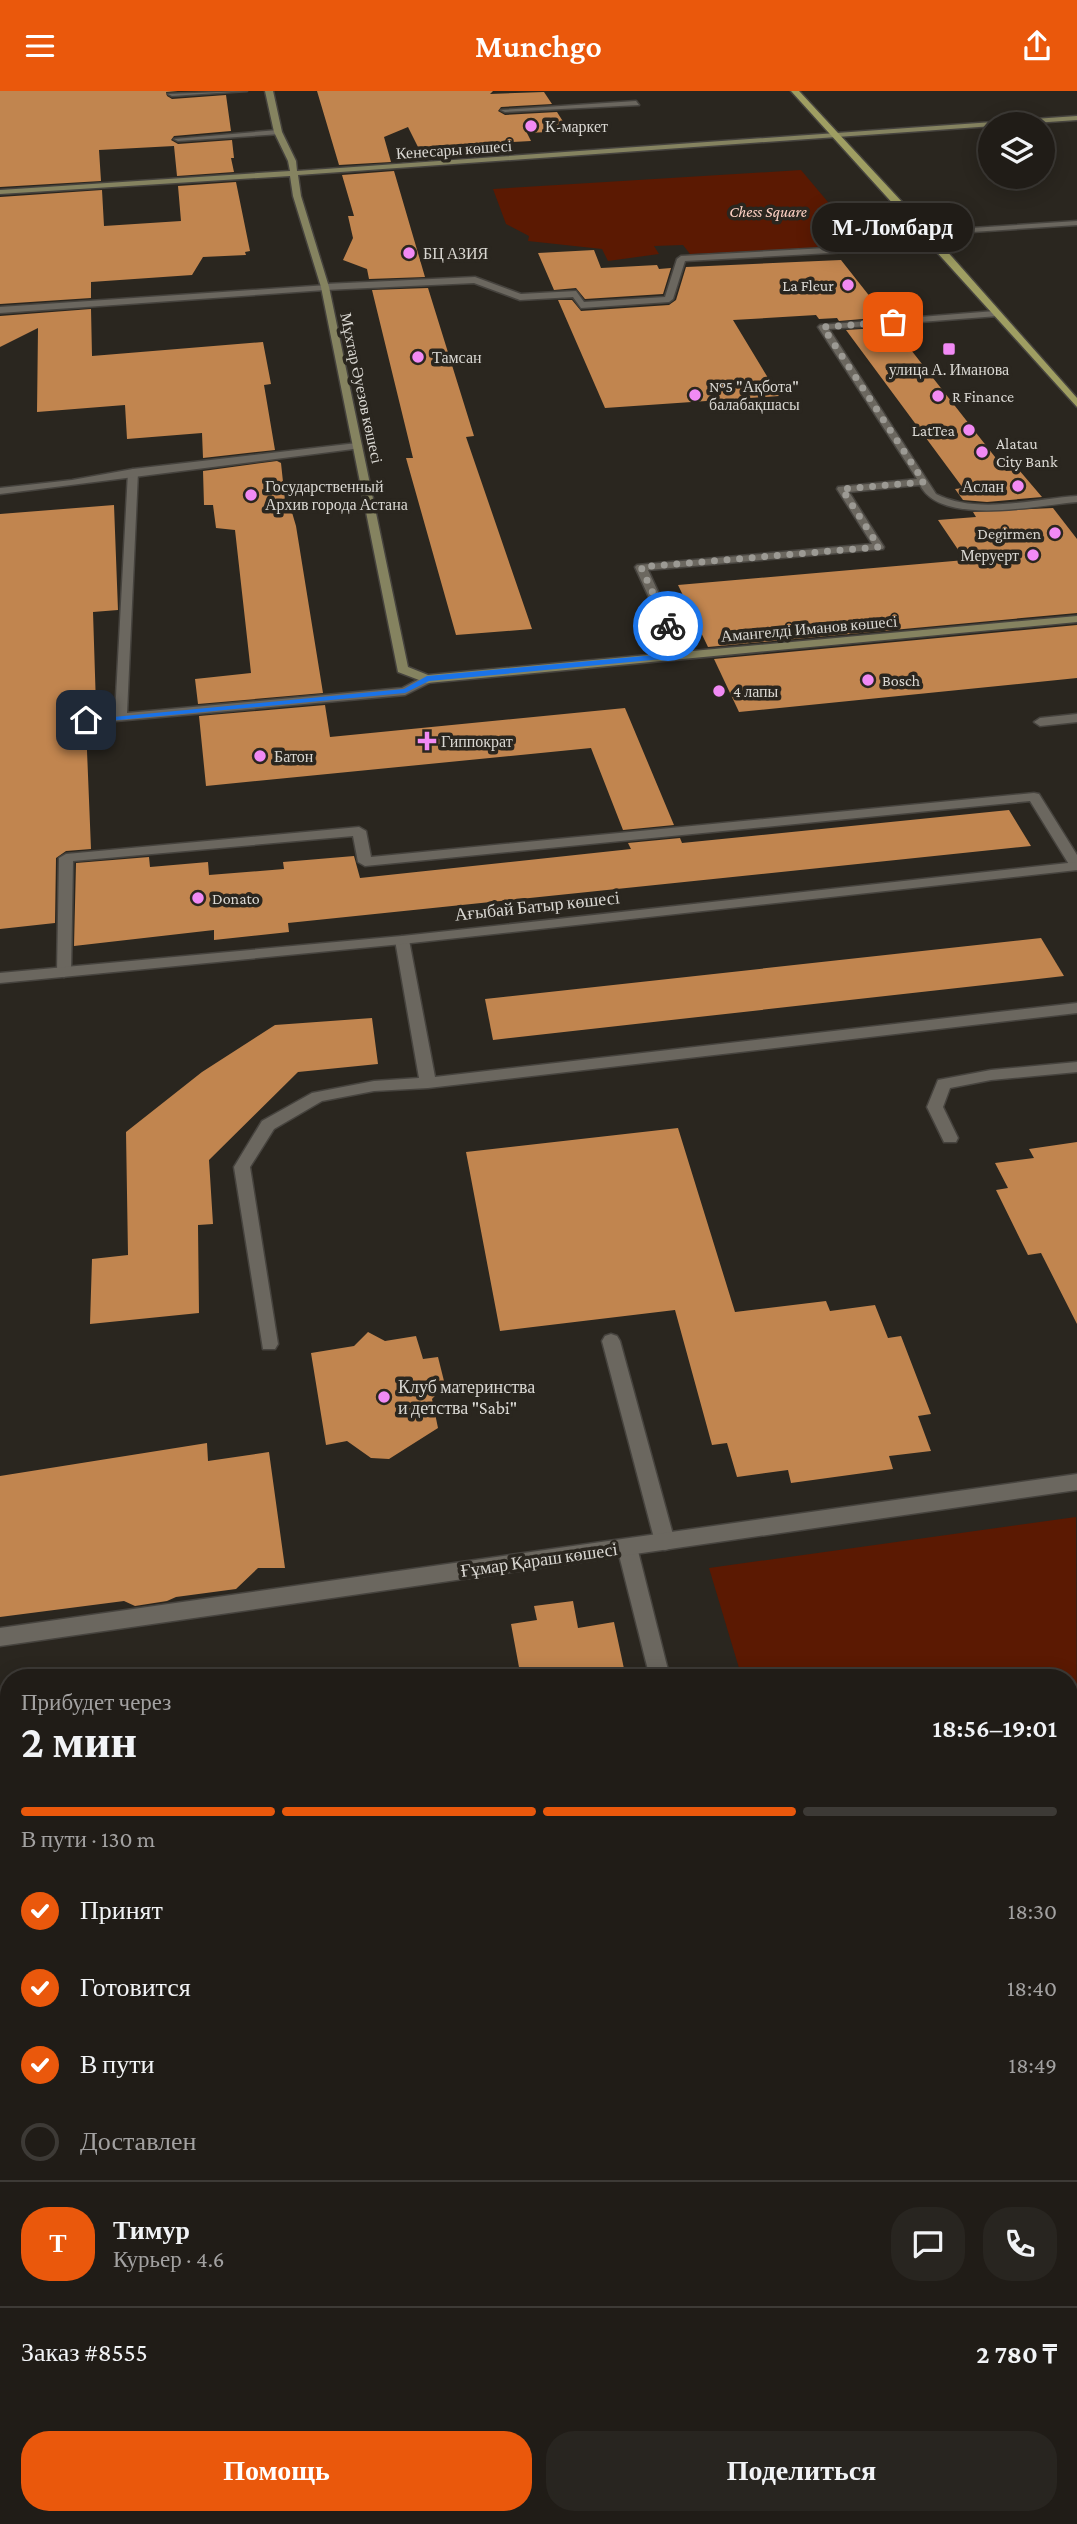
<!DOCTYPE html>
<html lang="ru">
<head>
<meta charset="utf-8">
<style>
	:root { --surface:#201c17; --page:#282520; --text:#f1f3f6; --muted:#a2a1a1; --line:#3d3a36; --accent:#ea580c }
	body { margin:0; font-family:"Crimson Pro",serif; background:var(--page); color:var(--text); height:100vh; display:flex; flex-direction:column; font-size:26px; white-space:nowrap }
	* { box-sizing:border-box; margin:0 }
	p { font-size:23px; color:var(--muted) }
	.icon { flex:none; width:38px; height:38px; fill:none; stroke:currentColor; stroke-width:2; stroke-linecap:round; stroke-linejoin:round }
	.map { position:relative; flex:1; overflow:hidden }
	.side { position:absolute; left:0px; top:1578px; width:1078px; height:856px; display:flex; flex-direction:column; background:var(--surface); border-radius:28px 28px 0 0; box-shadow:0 4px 18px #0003,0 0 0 2px var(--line) }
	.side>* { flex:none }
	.controls { position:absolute; left:978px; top:21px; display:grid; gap:14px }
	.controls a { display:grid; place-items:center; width:77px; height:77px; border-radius:50%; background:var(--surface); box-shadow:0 4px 18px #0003,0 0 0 2px var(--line); font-size:35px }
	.pin { position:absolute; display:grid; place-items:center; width:60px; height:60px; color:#fff; margin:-30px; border-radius:14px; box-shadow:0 4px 10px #0006 }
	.courier { position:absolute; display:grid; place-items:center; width:70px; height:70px; margin:-35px; border:5px solid #1a73e8; border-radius:50%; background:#fff; color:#222; box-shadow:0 2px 9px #0007 }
	.bubble { position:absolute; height:49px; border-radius:24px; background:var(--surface); box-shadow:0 4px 18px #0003,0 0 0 2px var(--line); font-size:23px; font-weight:600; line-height:49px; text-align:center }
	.headline em { font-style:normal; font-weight:600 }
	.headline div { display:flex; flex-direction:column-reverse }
	.headline { display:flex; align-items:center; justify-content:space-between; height:119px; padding:0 21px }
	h1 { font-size:46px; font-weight:600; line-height:52px }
	.bar { display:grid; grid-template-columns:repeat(4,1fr); gap:10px 7px; align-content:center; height:84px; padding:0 21px }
	.bar i { height:9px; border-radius:5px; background:var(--line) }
	.bar .current { background:var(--accent) }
	.bar p { grid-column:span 4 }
	.line { display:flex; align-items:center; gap:18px; padding:0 21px; border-top:2px solid var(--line) }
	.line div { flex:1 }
	.round { display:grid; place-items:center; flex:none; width:74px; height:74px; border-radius:28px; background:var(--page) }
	ol { padding:0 21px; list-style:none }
	li { display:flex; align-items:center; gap:21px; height:77px }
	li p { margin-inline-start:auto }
	li .icon { padding:7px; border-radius:50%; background:var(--accent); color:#fff; stroke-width:4 }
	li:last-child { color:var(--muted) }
	li i { width:38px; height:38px; border:4px solid var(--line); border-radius:50% }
	.cta { display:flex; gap:14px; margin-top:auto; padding:14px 21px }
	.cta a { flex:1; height:80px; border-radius:28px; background:var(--accent); color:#fff; font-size:28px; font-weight:600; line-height:80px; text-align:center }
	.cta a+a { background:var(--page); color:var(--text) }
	header { display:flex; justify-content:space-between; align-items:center; height:91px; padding:0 21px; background:var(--accent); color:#fff; font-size:32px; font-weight:600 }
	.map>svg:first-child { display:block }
	.green { fill:#5b1902 }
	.building { fill:#c1854f }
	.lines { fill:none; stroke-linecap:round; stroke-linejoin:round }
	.lane-casing { stroke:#46433e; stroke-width:3 }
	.street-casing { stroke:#46433e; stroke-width:3 }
	.secondary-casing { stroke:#46433e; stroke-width:3 }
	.primary-casing { stroke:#46433e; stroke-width:3 }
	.lane { fill:#6b675f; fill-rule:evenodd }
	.street { fill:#6b675f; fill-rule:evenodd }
	.secondary { fill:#858360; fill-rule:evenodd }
	.primary { fill:#9f9e62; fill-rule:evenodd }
	.route { fill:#1a73e8 }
	.done { stroke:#9c9a94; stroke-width:7; stroke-dasharray:0 12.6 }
	.poi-dot { fill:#f18af4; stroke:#2a261f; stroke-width:2.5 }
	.labels { text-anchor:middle; stroke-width:7; stroke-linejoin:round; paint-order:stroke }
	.far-poi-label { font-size:16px; fill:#dad8d3; stroke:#2a261f; text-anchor:start }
	.far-street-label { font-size:16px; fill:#dad8d3; stroke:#2a261f }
	.far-park-label { font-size:16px; font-style:italic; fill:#fcd0c3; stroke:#2a261f }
	.street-label { font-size:18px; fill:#dad8d3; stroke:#2a261f }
	.poi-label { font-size:18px; fill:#dad8d3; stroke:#2a261f; text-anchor:start }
</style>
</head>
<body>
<header><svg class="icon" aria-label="menu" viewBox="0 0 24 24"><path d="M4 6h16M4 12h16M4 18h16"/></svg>Munchgo<svg class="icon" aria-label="share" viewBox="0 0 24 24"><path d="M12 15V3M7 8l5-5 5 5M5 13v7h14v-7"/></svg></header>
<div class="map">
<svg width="1077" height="2433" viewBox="0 0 1077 2433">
	<rect width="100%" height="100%" fill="#2a261f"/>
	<g class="green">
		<path d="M801,79L865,155L690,163L683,154L654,155L659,163L608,170L602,158L528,150L529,145L506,133L493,98Z"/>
		<path d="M1076,1426L1077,1667L1069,1668V1587H742L709,1477Z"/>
	</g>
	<g class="building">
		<path d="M0,0H178L166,1L167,5L172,8L226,4L231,40L174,45L171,49L178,53L232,49L234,67H231L234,81L177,85L174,55L99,59L101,90L0,96Z"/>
		<path d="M317,0H493L490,3L544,1L552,13L501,16L498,20L505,24L557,21L569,40L527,42L531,50L418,56L408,36L384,46L391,71L339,74Z"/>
		<path d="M394,80L425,186L369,188L367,178L343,169L353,147L348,125H354L342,84Z"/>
		<path d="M236,91L250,160L245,161L246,164L203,166L192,184L91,191V207L0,213V106L102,99L104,135L181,130L178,95Z"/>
		<path d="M594,159L601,177L657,174L659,178L671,177L663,203L585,208L576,197L554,199L538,162Z"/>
		<path d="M841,169L886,226L839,230L837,227L819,228L816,224L733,229L779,305L605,317L558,209H572L581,220L669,214L676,209L686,176Z"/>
		<path d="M428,197L474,345L466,346L532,538L456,544L406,367H413L372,199Z"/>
		<path d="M91,218L92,265L263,251L271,293L264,294L275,359L203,367L202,342L127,348L125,314L37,321L38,237L0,256V225Z"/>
		<path d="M893,236L1006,380L1019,379L1042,406L987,411L963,409L955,398L963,397L846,239Z"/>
		<path d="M277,370L281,372L286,419L291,418L296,435L323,602L198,613L195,588L251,582L235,439L216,437L213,414H204L203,380Z"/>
		<path d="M114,414L118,519L93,521L96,615L85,616L86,624L79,627L80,635H86L91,758L66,760L56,767L55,832L0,838V423Z"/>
		<path d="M1053,417L1077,448V522L708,556L678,494L965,469L938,429L976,426L973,421Z"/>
		<path d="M1077,534V587L739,621L714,568Z"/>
		<path d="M325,614L330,646L625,617L674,734L623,739L591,657L206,695L199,625Z"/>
		<path d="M1009,719L1031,755L288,832L289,841L214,849V839L74,855L76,772L149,766L150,776L208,771L209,784L284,778L283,771L354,765L360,787L631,758L628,752L680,747L682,752Z"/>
		<path d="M1041,847L1064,885L493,949L485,908Z"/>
		<path d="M372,927L378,973L298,981L209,1069L213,1133L198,1134L199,1222L90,1233L92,1168L128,1164L126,1041L202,981L275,934Z"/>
		<path d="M678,1037L735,1221L826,1210L830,1220L875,1214L888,1247L901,1245L931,1323L918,1325L931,1360L889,1365L893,1378L791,1392L788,1379L737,1386L727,1352L712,1354L675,1219L500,1240L466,1061Z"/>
		<path d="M1077,1051V1233L1041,1162L1028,1164L996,1099L1008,1097L995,1072L1034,1067L1029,1058Z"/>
		<path d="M368,1241L385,1250L416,1245L423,1268L438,1266L445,1294L432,1308L438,1337L389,1368L371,1367L347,1350L326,1354L311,1262L354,1255Z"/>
		<path d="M207,1352L208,1370L269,1361L285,1477H258L236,1498L176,1506L167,1510L135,1515L124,1510L0,1526V1385Z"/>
		<path d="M573,1510L578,1537L614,1531L626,1587H521L511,1533L537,1529L534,1515Z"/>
	</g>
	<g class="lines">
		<defs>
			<g id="lane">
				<path d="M247,0L172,5L168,3Z"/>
				<path d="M636,10L639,14L505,21L501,19Z"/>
				<path d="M278,39L281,43L178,50L174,48Z"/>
				<path d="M1077,130V134L926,144L922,142L926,140Z"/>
				<path d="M935,151L938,156L685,170L673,208L669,211L581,217L573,206L520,209L474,192L325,199L321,196L325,193L475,186L521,203L576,200L584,211L665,206L677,168L681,165Z"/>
				<path d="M995,220L998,221V225L829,238L936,403C977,424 1033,408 1077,405V411C1038,414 941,436 920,394L849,401L884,456L883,458L648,479L687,564L677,567L635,476L637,474L872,453L837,398L838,396L917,388L818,236L820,234Z"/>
				<path d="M133,378L138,381L127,622L402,597L427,584L433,588L431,591L405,604L82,633V627L115,624L128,381Z"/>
				<path d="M1077,623V631L1040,635L1034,631L1040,627Z"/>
				<path d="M1034,702L1039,703L1077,764V779L1070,775L1030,710L365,775L358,771L353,745L73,770L71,881L64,886L57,881L59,767L66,763L359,736L366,740L371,766Z"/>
				<path d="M402,845L409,849L435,986L1077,912V922L428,997L374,1000L322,1010L274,1038L250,1076L278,1253L275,1258H263L234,1076L262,1030L312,1002L374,990L419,987L395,849Z"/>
				<path d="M1077,971V981L991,989L950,997L943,1016L958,1047L956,1051H944L927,1016L938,989L991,979Z"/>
				<path d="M611,1243L617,1245L620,1250L675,1451L672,1457L665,1459L658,1457L655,1451L602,1250L605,1245Z"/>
				<path d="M627,1448L634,1450L637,1456L670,1587H650L617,1456L620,1450Z"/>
				<path d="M0,2352L9,2356V2401L0,2397Z"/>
				<path d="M11,2426H40L43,2433H14Z"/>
				<path d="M365,2426H395L392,2433H362Z"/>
			</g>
			<g id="street">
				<path d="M328,194L329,196L325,199L0,222V216Z"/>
				<path d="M357,352L362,355L361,357L0,403V397L72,389L133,378Z"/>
				<path d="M1077,771V779L402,853L0,892V882L402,845Z"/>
				<path d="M1077,1383V1399L0,1555V1537Z"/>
			</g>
			<path id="secondary" d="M265,0H273L282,41L296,70L297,80L1077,25V29L298,84L301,105L329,196L408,576L428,584L1077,525V531L427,592L398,581L321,196L293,105L290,85L0,103V99L290,80L288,70L274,41Z"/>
			<path id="primary" d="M791,0H799L929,140L1077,307V316Z"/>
		</defs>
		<use href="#lane" class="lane-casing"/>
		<use href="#street" class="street-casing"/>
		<use href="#secondary" class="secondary-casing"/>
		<use href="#primary" class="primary-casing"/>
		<use href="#lane" class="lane"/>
		<use href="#street" class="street"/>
		<use href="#secondary" class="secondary"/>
		<use href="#primary" class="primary"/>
	</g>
	<path class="route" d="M668,532L672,535L684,566L429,590L405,602L86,632L82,629L404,598L427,585L677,562L664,535Z"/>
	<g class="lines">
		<path class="done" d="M668,535L641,476L879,456L842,398L924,391L823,236L893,231"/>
	</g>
	<g class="poi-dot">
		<circle cx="531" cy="35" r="7"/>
		<circle cx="409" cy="162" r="7"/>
		<circle cx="848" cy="194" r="7"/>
		<rect x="942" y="251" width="14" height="14" rx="3.5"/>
		<circle cx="418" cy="266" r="7"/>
		<circle cx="695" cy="304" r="7"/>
		<circle cx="938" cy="305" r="7"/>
		<circle cx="969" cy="339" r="7"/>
		<circle cx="982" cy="361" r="7"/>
		<circle cx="1018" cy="395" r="7"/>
		<circle cx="251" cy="404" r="7"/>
		<circle cx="1055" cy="442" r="7"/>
		<circle cx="1033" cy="464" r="7"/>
		<circle cx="868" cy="589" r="7"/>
		<circle cx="719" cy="600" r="7"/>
		<path d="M423.5 639.5h7v7h7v7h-7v7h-7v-7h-7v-7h7z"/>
		<circle cx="260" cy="665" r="7"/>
		<circle cx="198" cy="807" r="7"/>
		<circle cx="384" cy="1306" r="7"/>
	</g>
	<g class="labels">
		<g class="far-poi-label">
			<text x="545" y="41">К-маркет</text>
			<text x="423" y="168">БЦ АЗИЯ</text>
			<text x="834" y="200" text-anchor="end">La Fleur</text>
			<text x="432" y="272">Тамсан</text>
			<text x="949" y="284" text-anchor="middle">улица А. Иманова</text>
			<text x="709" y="301">№5 "Ақбота"<tspan x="709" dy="18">балабақшасы</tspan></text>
			<text x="952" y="311">R Finance</text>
			<text x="955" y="345" text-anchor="end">LatTea</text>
			<text x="996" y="358">Alatau<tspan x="996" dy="18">City Bank</tspan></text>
			<text x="265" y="401">Государственный<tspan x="265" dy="18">Архив города Астана</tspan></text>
			<text x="1004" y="401" text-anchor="end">Аслан</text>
			<text x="1041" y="448" text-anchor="end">Degirmen</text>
			<text x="1019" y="470" text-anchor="end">Меруерт</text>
			<text x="882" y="595">Bosch</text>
			<text x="733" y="606">4 лапы</text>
			<text x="441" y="656">Гиппократ</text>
			<text x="274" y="671">Батон</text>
			<text x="212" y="813">Donato</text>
		</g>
		<g class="far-street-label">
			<text transform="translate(454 58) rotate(-4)" y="6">Кенесары көшесі</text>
			<text transform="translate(362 297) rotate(78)" y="6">Мұхтар Әуезов көшесі</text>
			<text transform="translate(809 537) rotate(-5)" y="6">Амангелді Иманов көшесі</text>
		</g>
		<g class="far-park-label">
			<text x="768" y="126">Chess Square</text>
		</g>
		<g class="street-label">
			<text transform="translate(537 815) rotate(-6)" y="6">Ағыбай Батыр көшесі</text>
			<text transform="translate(539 1469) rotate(-8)" y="6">Ғұмар Қараш көшесі</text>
		</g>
		<g class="poi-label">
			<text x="398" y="1302">Клуб материнства<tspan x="398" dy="21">и детства "Sabi"</tspan></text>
		</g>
	</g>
</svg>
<div class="controls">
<a><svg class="icon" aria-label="layers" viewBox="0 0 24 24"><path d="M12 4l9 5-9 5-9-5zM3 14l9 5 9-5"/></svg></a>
</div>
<div class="pin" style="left:893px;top:231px;background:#ea580c"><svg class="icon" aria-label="bag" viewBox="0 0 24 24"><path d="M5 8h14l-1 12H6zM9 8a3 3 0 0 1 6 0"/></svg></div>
<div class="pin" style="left:86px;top:629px;background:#1f2937"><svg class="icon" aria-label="home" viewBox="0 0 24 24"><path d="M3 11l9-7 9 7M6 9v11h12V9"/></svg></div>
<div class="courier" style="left:668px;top:535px"><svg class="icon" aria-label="bike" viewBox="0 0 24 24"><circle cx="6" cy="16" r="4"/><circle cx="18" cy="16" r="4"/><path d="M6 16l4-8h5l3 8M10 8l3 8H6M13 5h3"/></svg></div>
<div class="bubble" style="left:812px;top:112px;width:161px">М-Ломбард</div>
<section class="side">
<div class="headline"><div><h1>2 мин</h1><p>Прибудет через</p></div><em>18:56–19:01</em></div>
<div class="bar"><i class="current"></i><i class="current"></i><i class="current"></i><i></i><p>В пути · 130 m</p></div>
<ol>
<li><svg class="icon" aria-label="check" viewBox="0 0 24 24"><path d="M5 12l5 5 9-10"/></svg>Принят<p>18:30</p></li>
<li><svg class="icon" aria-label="check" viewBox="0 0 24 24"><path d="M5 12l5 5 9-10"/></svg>Готовится<p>18:40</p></li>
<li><svg class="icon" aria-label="check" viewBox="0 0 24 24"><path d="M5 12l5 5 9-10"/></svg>В пути<p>18:49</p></li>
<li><i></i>Доставлен</li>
</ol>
<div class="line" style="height:126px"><b class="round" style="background:var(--accent);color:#fff">Т</b><div><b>Тимур</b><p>Курьер · 4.6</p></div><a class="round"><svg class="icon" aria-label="chat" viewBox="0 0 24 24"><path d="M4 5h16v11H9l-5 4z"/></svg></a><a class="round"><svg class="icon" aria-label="phone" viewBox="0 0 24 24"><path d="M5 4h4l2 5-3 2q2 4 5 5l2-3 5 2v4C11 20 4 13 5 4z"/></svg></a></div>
<div class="line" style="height:91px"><div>Заказ #8555</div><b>2 780 ₸</b></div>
<div class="cta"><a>Помощь</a><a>Поделиться</a></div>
</section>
</div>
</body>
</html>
